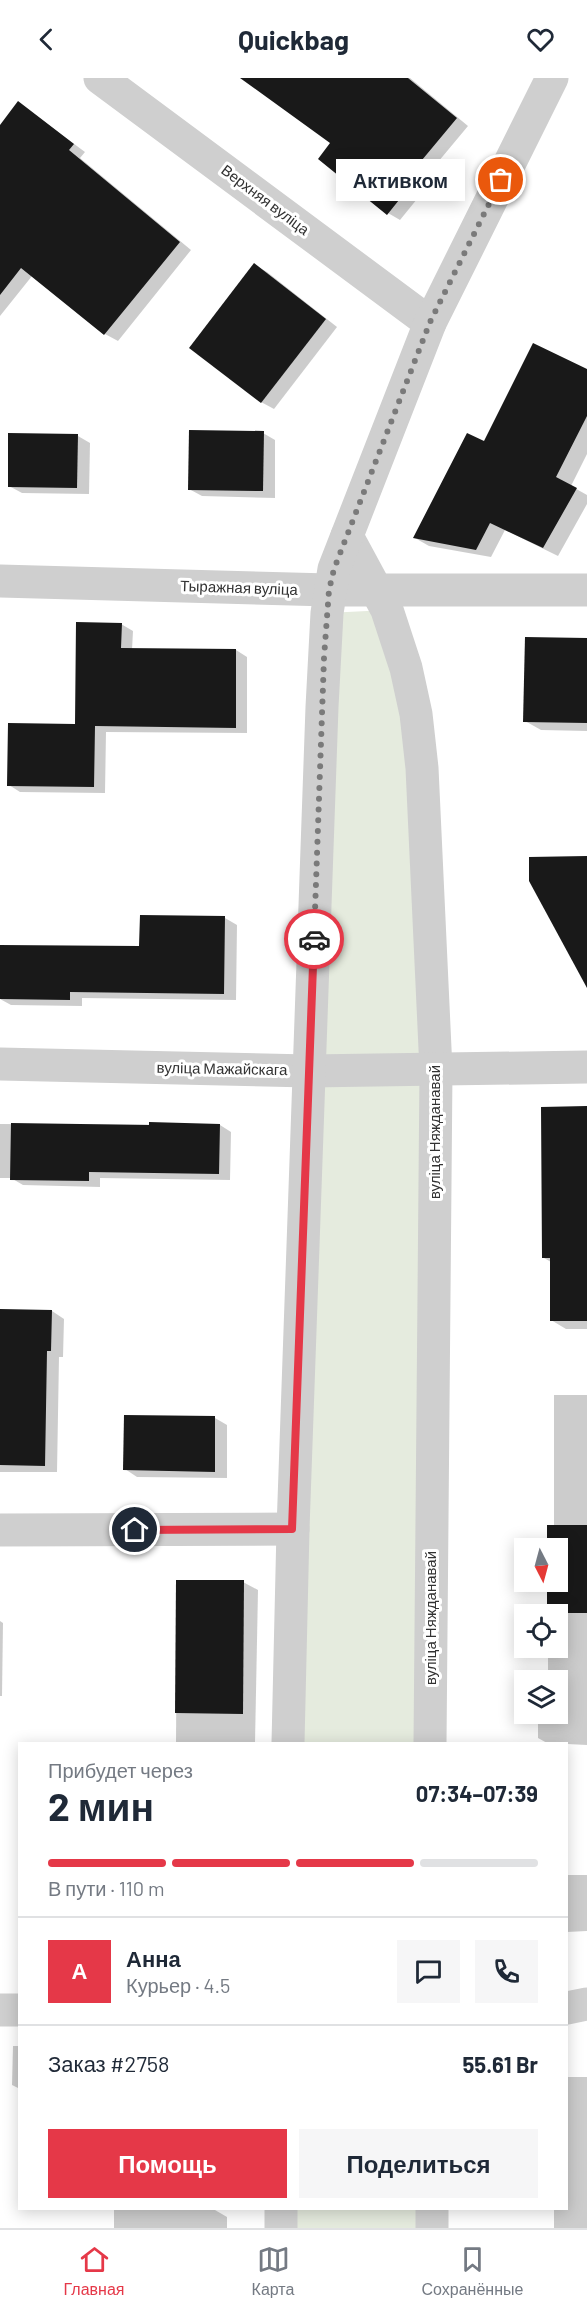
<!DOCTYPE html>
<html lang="ru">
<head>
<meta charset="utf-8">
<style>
	:root { --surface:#fff; --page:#f6f6f7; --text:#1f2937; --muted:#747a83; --line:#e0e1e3; --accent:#e53848 }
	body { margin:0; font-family:Barlow,sans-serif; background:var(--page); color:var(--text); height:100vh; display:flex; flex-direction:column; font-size:22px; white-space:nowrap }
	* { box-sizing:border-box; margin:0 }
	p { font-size:20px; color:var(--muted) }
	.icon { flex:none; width:33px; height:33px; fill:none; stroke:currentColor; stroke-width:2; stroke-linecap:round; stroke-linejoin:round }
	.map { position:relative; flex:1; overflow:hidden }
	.drawer { position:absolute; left:18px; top:1664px; width:550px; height:468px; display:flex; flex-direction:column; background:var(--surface); border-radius:0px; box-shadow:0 3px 15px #0003 }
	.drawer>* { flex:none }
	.needle { width:39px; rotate:174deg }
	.buttons { position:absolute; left:514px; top:1460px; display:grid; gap:12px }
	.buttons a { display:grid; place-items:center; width:54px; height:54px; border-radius:0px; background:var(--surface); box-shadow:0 3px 15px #0003; font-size:30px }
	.pin { position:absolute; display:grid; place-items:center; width:51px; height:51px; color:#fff; margin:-26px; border:3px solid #fff; border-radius:50%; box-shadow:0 2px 6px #0007 }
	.courier { position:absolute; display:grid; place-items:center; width:60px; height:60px; margin:-30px; border:4px solid #e53848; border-radius:50%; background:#fff; color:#222; box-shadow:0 2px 8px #0007 }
	.bubble { position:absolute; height:42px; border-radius:0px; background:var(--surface); box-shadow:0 3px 15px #0003; font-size:20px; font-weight:700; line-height:42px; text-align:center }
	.headline em { font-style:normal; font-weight:700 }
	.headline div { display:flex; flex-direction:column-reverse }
	.headline { display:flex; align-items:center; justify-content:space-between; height:102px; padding:0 30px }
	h1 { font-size:39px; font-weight:700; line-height:45px }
	.bar { display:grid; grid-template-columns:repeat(4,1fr); gap:9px 6px; align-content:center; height:72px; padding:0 30px }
	.bar i { height:8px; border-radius:4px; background:var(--line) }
	.bar .selected { background:var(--accent) }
	.bar p { grid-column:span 4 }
	.line { display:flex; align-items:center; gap:15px; padding:0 30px; border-top:2px solid var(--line) }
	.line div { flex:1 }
	.round { display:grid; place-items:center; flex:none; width:63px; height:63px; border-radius:0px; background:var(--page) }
	.button { display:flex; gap:12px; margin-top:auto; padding:12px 30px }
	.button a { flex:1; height:69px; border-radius:0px; background:var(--accent); color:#fff; font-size:24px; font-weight:700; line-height:69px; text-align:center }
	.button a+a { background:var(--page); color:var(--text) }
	header { display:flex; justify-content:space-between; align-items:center; height:78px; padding:0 30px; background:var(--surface); font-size:27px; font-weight:700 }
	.tabs { display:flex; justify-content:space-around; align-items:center; height:84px; border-top:2px solid var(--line); background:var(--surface); font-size:16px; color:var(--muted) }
	.tabs a { display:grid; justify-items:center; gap:3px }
	.tabs .selected { color:var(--accent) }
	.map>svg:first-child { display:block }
	.green { fill:#e5ebde }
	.shadow { fill:#0003 }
	.building { fill:#191919 }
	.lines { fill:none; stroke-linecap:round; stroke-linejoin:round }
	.minor { stroke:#cfcfcf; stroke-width:33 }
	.done { stroke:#7a7a7a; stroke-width:6; stroke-dasharray:0 10.8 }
	.route { stroke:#e53848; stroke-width:8 }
	.labels { text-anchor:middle; stroke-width:6; stroke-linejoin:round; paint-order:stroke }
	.street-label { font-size:15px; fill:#323232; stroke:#fff }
</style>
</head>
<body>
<header><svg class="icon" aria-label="back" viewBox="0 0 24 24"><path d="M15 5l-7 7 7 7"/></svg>Quickbag<svg class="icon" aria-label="heart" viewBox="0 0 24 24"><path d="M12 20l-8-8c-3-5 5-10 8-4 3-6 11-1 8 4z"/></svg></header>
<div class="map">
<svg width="587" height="2150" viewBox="0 0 587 2150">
	<rect width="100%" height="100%" fill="#fff"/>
	<g class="green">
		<path d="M387,532L416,636L430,1665H288L327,535Z"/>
		<rect x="281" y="2130" width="151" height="20"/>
	</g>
	<g class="shadow">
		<path d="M243,0H410L468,48L433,90L439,94L400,142L388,135L332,65Z"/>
		<path d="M19,25L85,74L80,80L191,172L118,263L105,256L32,198L0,238V49Z"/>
		<path d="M255,187L267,194L337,249L274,331L261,324Z"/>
		<path d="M587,293V376L571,408L587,417V426L558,478L505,452L491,479L429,468L415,460L485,365Z"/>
		<path d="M263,355L275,362V420L202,418L189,411Z"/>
		<path d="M78,358L90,365L89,416L22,415L9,408Z"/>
		<path d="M121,546L133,553L132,572H236L247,579V655L106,654L105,715L20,714L9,707L76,648Z"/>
		<path d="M587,562V653L541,652L525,643Z"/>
		<path d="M225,840L237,847L236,922L82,920V928L11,927L0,921V869H141Z"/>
		<path d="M587,1030V1251H566L551,1242V1184L544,1180Z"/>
		<path d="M0,1046L220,1047L231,1054L230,1102L100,1100V1109L23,1107L11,1100H0Z"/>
		<path d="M0,1232L52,1233L64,1241L63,1279H59L57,1394H0Z"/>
		<path d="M554,1317H587V1667L547,1665L538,1660V1635H558V1602H548V1569H558V1536H548V1503H558V1470H548L554,1448Z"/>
		<path d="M215,1340L227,1347V1400L137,1399L125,1391Z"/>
		<path d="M177,1504H243L258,1512L255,1665H176Z"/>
		<path d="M0,1543L3,1545L2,1618H0Z"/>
		<path d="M567,1797H587V1853L567,1854Z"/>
		<path d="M13,1968H20V2011L12,2007Z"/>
		<path d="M567,1999H587V2150H554V2130H567Z"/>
		<path d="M114,2131L215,2132L227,2139V2150H114Z"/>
	</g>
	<g class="building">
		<path d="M240,0H408L457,40L422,82L427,87L387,137L318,81L330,65Z"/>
		<path d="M18,23L74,66L69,72L180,164L104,257L21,190L0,217V47Z"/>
		<path d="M254,185L326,241L261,325L189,270Z"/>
		<path d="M533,265L587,291V338L556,399L577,410L543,470L490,445L476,472L413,460L467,355L484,363Z"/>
		<path d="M189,352L264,353L263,413L188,412Z"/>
		<path d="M8,355L78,356L77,410L8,409Z"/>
		<path d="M76,544L122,545L121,570L236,571V650L95,648L94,709L7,708L8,645L75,646Z"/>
		<path d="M525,559L587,560V645L523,644Z"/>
		<path d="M587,778V910L529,803V779Z"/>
		<path d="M140,837L225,838L224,916L70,914V922L0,921V867L139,868Z"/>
		<path d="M587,1028V1243H550V1180H542L541,1029Z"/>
		<path d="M149,1044L220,1046L219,1096L89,1094V1103L10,1102L11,1045L149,1047Z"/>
		<path d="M0,1231L52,1232L51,1273H47L45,1388L0,1387Z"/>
		<path d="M124,1337L215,1338V1394L123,1392Z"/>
		<path d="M547,1447H587V1535H547V1503H558V1470H547Z"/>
		<path d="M176,1502H244L243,1636L175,1635Z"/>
	</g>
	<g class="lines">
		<g class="minor">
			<path d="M100,0L430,245"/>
			<path d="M347,458L387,532L406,590L416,636L422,690L436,992L430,1665"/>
			<path d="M0,503L329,512H587"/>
			<path d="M0,986L309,993L587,989"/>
			<path d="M0,1452L293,1451"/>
			<path d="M288,1665L293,1451L322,629L327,535L334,491L430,245L552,0"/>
			<path d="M567,1930L587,1926"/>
			<path d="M0,1932H20"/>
			<path d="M432,2130V2150"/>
			<path d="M281,2150V2130"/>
		</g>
	</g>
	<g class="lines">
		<path class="done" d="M314,861L324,580L329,512L334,491L430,244L501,102"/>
		<path class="route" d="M135,1452L292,1451L314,861"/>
	</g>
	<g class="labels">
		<g class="street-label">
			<text transform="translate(265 122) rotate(37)" y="5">Верхняя вуліца</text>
			<text transform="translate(239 510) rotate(2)" y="5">Тыражная вуліца</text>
			<text transform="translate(222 991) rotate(1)" y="5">вуліца Мажайскага</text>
			<text transform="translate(435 1054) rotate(-90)" y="5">вуліца Няжданавай</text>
			<text transform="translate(431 1540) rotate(-90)" y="5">вуліца Няжданавай</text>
		</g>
	</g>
</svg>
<div class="buttons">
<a><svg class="needle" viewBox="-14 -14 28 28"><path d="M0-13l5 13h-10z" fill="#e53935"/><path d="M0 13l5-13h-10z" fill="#747a83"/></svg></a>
<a><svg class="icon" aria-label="locate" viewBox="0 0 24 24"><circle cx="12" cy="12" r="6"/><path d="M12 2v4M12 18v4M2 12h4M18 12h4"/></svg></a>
<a><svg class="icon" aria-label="layers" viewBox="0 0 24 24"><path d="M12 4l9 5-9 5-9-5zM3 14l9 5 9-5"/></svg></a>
</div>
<div class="pin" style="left:501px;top:102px;background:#ea580c"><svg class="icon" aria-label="bag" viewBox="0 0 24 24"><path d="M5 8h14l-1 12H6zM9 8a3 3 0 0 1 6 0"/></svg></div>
<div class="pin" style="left:135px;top:1452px;background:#1f2937"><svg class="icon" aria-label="home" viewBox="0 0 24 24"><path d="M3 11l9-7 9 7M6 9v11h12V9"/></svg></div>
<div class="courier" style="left:314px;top:861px"><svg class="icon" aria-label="car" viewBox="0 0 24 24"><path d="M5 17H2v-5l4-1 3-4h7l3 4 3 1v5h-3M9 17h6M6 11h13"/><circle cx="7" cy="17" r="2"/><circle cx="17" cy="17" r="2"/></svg></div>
<div class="bubble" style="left:336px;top:81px;width:129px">Активком</div>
<section class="drawer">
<div class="headline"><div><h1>2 мин</h1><p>Прибудет через</p></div><em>07:34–07:39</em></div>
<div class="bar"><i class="selected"></i><i class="selected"></i><i class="selected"></i><i></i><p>В пути · 110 m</p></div>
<div class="line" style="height:108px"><b class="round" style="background:var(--accent);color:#fff">А</b><div><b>Анна</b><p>Курьер · 4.5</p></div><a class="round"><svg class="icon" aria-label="chat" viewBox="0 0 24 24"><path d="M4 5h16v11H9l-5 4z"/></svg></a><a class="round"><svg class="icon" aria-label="phone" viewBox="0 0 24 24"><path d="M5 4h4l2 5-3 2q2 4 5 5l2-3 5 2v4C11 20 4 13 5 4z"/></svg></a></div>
<div class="line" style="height:78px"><div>Заказ #2758</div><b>55.61 Br</b></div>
<div class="button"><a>Помощь</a><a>Поделиться</a></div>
</section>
</div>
<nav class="tabs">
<a class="selected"><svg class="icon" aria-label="home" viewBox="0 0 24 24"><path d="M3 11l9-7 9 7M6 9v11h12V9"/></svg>Главная</a>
<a><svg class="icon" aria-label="map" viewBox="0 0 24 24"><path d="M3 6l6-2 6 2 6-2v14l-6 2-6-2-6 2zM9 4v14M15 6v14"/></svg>Карта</a>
<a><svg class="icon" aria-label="saved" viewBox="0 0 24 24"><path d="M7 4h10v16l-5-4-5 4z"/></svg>Сохранённые</a>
</nav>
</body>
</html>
